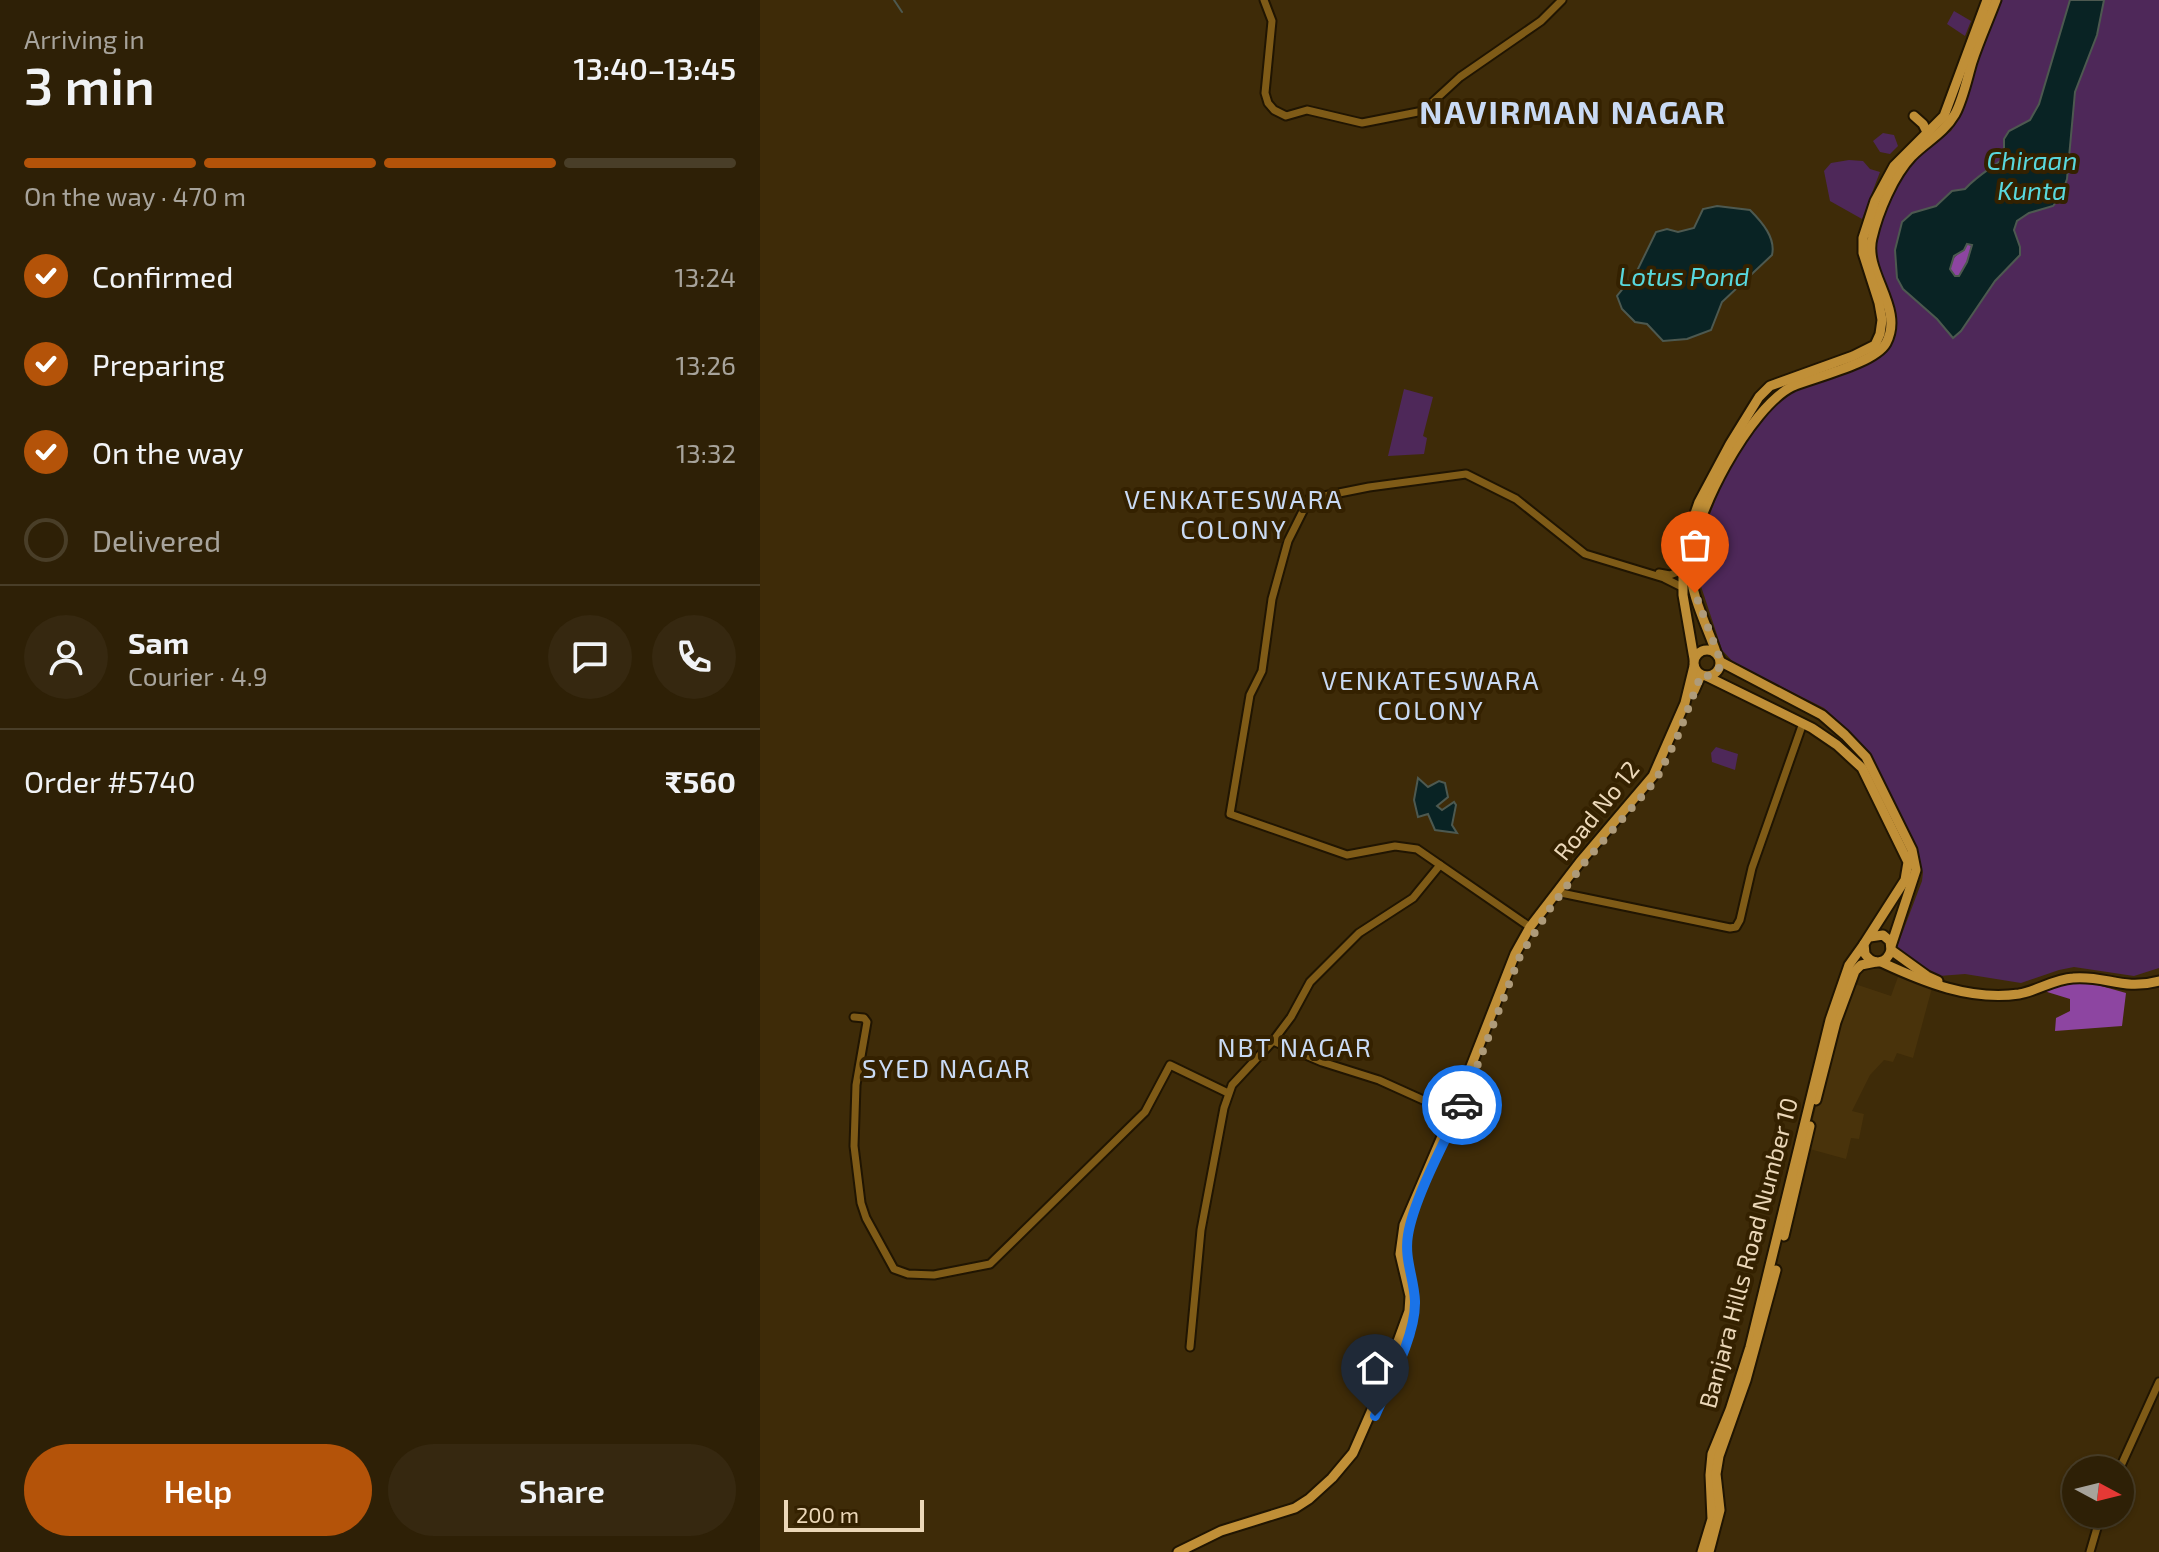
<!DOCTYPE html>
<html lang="en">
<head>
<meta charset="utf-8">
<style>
	:root { --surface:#2e2006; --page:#362810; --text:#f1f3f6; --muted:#a7a39b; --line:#493e28; --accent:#b45309 }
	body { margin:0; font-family:"Exo 2",sans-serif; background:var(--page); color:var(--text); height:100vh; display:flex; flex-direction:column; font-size:30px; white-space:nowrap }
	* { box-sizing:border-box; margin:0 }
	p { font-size:26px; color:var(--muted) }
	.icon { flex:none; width:44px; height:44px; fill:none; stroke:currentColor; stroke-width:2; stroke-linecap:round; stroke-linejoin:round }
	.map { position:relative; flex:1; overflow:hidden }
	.panel { display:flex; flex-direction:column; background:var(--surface); width:760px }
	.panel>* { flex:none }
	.needle { width:52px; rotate:97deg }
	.controls { position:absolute; left:1302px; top:1456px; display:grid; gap:16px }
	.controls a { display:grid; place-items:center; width:72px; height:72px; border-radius:50%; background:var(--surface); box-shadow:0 2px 6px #0004,0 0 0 2px var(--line); font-size:40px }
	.scale { position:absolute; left:24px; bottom:20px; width:140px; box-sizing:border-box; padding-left:8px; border:4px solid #ebd7b8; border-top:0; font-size:22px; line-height:28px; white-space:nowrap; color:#ebd7b8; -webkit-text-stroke:6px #342100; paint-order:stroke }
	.pin { position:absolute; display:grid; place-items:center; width:68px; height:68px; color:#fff; margin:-82px -34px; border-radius:50% 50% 50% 0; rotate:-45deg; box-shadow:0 0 8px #0007 }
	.pin .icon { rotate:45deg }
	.courier { position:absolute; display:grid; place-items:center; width:80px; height:80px; margin:-40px; border:6px solid #1a73e8; border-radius:50%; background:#fff; color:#222; box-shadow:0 2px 10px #0007 }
	.headline em { font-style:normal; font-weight:600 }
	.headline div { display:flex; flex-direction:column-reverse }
	.headline { display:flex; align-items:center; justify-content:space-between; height:136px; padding:0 24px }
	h1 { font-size:52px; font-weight:600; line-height:60px }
	.bar { display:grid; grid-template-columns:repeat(4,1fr); gap:12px 8px; align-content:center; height:96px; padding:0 24px }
	.bar i { height:10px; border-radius:6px; background:var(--line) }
	.bar .active { background:var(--accent) }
	.bar p { grid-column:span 4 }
	.line { display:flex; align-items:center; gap:20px; padding:0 24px; border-top:2px solid var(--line) }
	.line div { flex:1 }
	.round { display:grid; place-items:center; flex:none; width:84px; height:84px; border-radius:42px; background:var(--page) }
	ol { padding:0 24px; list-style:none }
	li { display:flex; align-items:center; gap:24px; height:88px }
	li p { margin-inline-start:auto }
	li .icon { padding:8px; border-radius:50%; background:var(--accent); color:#fff; stroke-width:4 }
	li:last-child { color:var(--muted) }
	li i { width:44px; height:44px; border:4px solid var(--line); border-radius:50% }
	.button { display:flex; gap:16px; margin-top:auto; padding:16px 24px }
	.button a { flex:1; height:92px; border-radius:48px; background:var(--accent); color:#fff; font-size:32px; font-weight:600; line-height:92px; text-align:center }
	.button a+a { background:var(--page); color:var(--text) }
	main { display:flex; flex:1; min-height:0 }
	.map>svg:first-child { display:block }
	.built { fill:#49330b }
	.green { fill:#4e2859 }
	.forest { fill:#8d45a1 }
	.water { fill:#092324; stroke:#4d5950; stroke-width:2; fill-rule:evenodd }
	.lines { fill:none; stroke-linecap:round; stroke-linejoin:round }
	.stream { stroke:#4d5950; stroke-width:2 }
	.minor-casing { stroke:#201502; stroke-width:11 }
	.major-casing { stroke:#201502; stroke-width:13 }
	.minor { stroke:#7f5b17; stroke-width:7 }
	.major { stroke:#c08f37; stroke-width:9 }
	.done { stroke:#ae9b7a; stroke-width:8; stroke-dasharray:0 14.4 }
	.route { stroke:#1a73e8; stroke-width:10 }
	.labels { text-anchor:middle; stroke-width:8; stroke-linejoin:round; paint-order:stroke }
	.street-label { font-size:24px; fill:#ebd7b8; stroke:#342100 }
	.water-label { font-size:26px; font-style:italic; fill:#58d8dd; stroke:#342100 }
	.neighbourhood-label { font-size:26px; letter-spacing:2px; fill:#c9daf4; stroke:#342100 }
	.district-label { font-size:32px; font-weight:bold; letter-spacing:2px; fill:#c9daf4; stroke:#342100 }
</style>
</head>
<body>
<main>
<section class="panel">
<div class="headline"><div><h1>3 min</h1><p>Arriving in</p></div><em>13:40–13:45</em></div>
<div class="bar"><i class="active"></i><i class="active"></i><i class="active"></i><i></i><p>On the way · 470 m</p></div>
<ol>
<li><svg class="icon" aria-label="check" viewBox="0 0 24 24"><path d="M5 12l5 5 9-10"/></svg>Confirmed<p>13:24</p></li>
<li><svg class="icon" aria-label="check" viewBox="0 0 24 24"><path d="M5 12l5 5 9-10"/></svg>Preparing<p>13:26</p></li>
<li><svg class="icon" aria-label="check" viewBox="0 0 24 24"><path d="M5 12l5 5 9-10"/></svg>On the way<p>13:32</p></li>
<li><i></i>Delivered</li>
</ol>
<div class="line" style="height:144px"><a class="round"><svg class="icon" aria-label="person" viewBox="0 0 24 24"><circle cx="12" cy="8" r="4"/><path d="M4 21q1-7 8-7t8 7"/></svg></a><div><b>Sam</b><p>Courier · 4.9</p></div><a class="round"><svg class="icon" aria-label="chat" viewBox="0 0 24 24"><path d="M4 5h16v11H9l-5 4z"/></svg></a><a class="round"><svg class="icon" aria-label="phone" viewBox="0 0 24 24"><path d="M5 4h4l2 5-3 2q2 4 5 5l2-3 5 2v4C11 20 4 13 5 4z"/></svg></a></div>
<div class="line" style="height:104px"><div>Order #5740</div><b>₹560</b></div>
<div class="button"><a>Help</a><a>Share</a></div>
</section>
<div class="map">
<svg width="1399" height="1552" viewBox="0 0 1399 1552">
	<rect width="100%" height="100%" fill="#3e2b08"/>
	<path class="built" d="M1138,977L1172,988L1153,1058L1137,1053L1133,1062L1124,1060L1110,1075L1092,1111L1104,1114L1099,1139L1091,1138L1086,1159L1046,1148L1071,1045L1092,983L1131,996Z"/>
	<g class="green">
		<path d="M1241,0H1399V968L1374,976L1314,967L1299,970L1261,983L1205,974L1179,976L1139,951L1137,947L1162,881L1163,872L1110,760L1088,730L1064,708L974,663L962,650L935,568L941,537L966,473L1010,405L1031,391L1119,355L1127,350L1132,340L1116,259V234L1143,174L1156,157L1191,131L1203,112L1212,75Z"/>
		<path d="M1194,11L1211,21L1205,36L1187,24Z"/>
		<path d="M1123,133L1134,135L1138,146L1130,154L1120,152L1113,141Z"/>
		<path d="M1089,160L1103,161L1110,169L1120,172L1102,219L1070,201L1064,171L1071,163Z"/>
		<path d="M644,389L673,397L663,436L667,438L664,454L628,456Z"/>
		<path d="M956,747L978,754L975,770L952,762L951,753Z"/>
	</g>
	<g class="forest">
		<path d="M1207,244L1211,246L1207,262L1199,276H1196L1191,272C1188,257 1201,255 1207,244Z"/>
		<path d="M1307,982L1334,984L1366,993L1362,1026L1295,1031L1296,1018L1310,1011V999L1284,991Z"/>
	</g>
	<g class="water">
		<path d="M1310,0H1344L1337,35L1315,92L1307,179L1301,196L1293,206L1269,213L1257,221L1254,230L1260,247V255L1235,281L1201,331L1193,338L1177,319L1143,289L1137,278L1135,250L1142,222L1152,213L1176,206L1192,191L1205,189C1217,176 1230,169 1244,158V139L1249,131L1270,120L1279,104ZM1207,244L1212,245L1207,262L1199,276H1195L1190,269L1194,256L1204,250Z"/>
		<path d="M957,206L990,210C1002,222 1016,238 1012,255L962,302L951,330L927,339L903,341L887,324L875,322L862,309L857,296L877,271L896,232L907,229L918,232L934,228L943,209Z"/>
		<path d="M658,778L668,787L679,781L685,783L688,797L677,806L682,810L694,802L696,805L692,825L697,833L675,830L668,814L658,817L654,800Z"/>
	</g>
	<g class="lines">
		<path class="stream" d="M134,0L142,12"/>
		<defs>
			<g id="minor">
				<path d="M504,0L512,21L505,93L508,103L514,110L526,116L547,110L602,123L663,111L700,77L781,21L802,0"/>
				<path d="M899,573L910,575L923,570"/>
				<path d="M801,893L970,928L976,927L980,920L992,868L1043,723"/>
				<path d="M770,927L657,849L635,846L587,855L470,814L490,695L502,671L512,599L528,541L549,499L609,487L706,474L756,499L825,554L904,578L922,587"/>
				<path d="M94,1017L104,1018L107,1022L96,1085L94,1146L101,1203L106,1218L134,1269L148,1274L174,1275L230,1264L385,1112L410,1065L468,1093"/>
				<path d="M513,1041L562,1062L619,1080L692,1113"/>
				<path d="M430,1347L441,1230L464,1108L472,1085L513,1041L531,1017L550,982L599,933L653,898L680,865"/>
				<path d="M1359,1470L1399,1382"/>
				<path d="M1330,1552L1341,1514"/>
			</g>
			<g id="major">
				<path d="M1154,116L1163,124L1167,132"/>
				<circle cx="947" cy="663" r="13"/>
				<path d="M956,652C947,626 930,594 930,565C931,518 990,406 1033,386C1055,377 1115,363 1126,343C1145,308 1103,273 1112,238C1118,212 1133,176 1152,156C1167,141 1184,133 1195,114C1203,99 1207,79 1212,62C1219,41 1228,21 1236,0"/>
				<path d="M934,659L923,595V561L930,528L939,502L970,444L999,397L1010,386L1093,356L1115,345L1120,334L1122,320L1119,303L1103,253V238L1115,201L1134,166L1184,116L1227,0"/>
				<path d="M961,662L1062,715L1085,735L1106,757L1152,850L1156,870L1131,946"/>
				<path d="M946,676L1052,728L1077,745L1102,768L1148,862L1145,880L1104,944L1105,954C1113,966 1127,964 1131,950L1130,941L1123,935L1110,937"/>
				<path d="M934,691L941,675"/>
				<path d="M1131,950L1167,976L1178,981"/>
				<path d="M1121,962C1164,982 1210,1001 1259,994C1277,991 1294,979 1313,978C1346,975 1362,991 1399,981"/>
				<path d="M1056,1100L1076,1022L1095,971L1101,965L1116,962"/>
				<path d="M1024,1236L1050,1126"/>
				<path d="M624,1395L649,1331"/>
				<path d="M418,1552L461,1531L535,1508L549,1499L572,1478L593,1453L618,1396L649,1311L650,1296L640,1254L644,1225L699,1097L755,954L770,927L820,862L893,776L925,703L934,666"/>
				<path d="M942,1552L952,1519L950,1475L952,1454L970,1410L990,1347L1070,1020L1089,965L1104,944"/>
				<path d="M949,1552L960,1510L956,1474L959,1456L986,1380L1016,1270"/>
			</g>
		</defs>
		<use href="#minor" class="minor-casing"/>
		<use href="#major" class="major-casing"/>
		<use href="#minor" class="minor"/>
		<use href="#major" class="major"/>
	</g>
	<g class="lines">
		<path class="done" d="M702,1105L760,956L791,907L825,862L896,780L917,738L941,675L951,676L960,667V659L935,593"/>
		<path class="route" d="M615,1416C629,1384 656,1336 655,1301C654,1278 644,1259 648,1235C654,1198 685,1141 702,1105"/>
	</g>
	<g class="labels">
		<g class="street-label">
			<text transform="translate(837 811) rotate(-51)" y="8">Road No 12</text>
			<text transform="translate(989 1253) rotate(-75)" y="8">Banjara Hills Road Number 10</text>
		</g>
		<g class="water-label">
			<text x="1272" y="170">Chiraan<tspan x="1272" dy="30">Kunta</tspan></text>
			<text x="924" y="286">Lotus Pond</text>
		</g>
		<g class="neighbourhood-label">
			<text x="474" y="509">VENKATESWARA<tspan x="474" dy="30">COLONY</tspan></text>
			<text x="671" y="690">VENKATESWARA<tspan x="671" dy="30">COLONY</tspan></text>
			<text x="535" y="1057">NBT NAGAR</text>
			<text x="187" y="1078">SYED NAGAR</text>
		</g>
		<g class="district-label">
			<text x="813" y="124">NAVIRMAN NAGAR</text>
		</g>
	</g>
</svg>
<div class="controls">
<a><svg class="needle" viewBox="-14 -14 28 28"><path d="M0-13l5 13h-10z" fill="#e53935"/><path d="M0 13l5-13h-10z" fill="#a7a39b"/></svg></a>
</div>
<div class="scale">200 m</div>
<div class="pin" style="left:935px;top:593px;background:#ea580c"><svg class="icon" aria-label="bag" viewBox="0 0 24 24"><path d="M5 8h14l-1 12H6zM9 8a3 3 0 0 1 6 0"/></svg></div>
<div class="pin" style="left:615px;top:1416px;background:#1f2937"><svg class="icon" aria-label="home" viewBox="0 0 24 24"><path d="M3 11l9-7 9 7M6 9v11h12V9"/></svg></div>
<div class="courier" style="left:702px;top:1105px"><svg class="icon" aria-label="car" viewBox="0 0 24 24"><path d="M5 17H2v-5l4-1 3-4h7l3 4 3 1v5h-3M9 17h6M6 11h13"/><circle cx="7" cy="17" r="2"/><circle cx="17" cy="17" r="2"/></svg></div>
</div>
</main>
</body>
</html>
